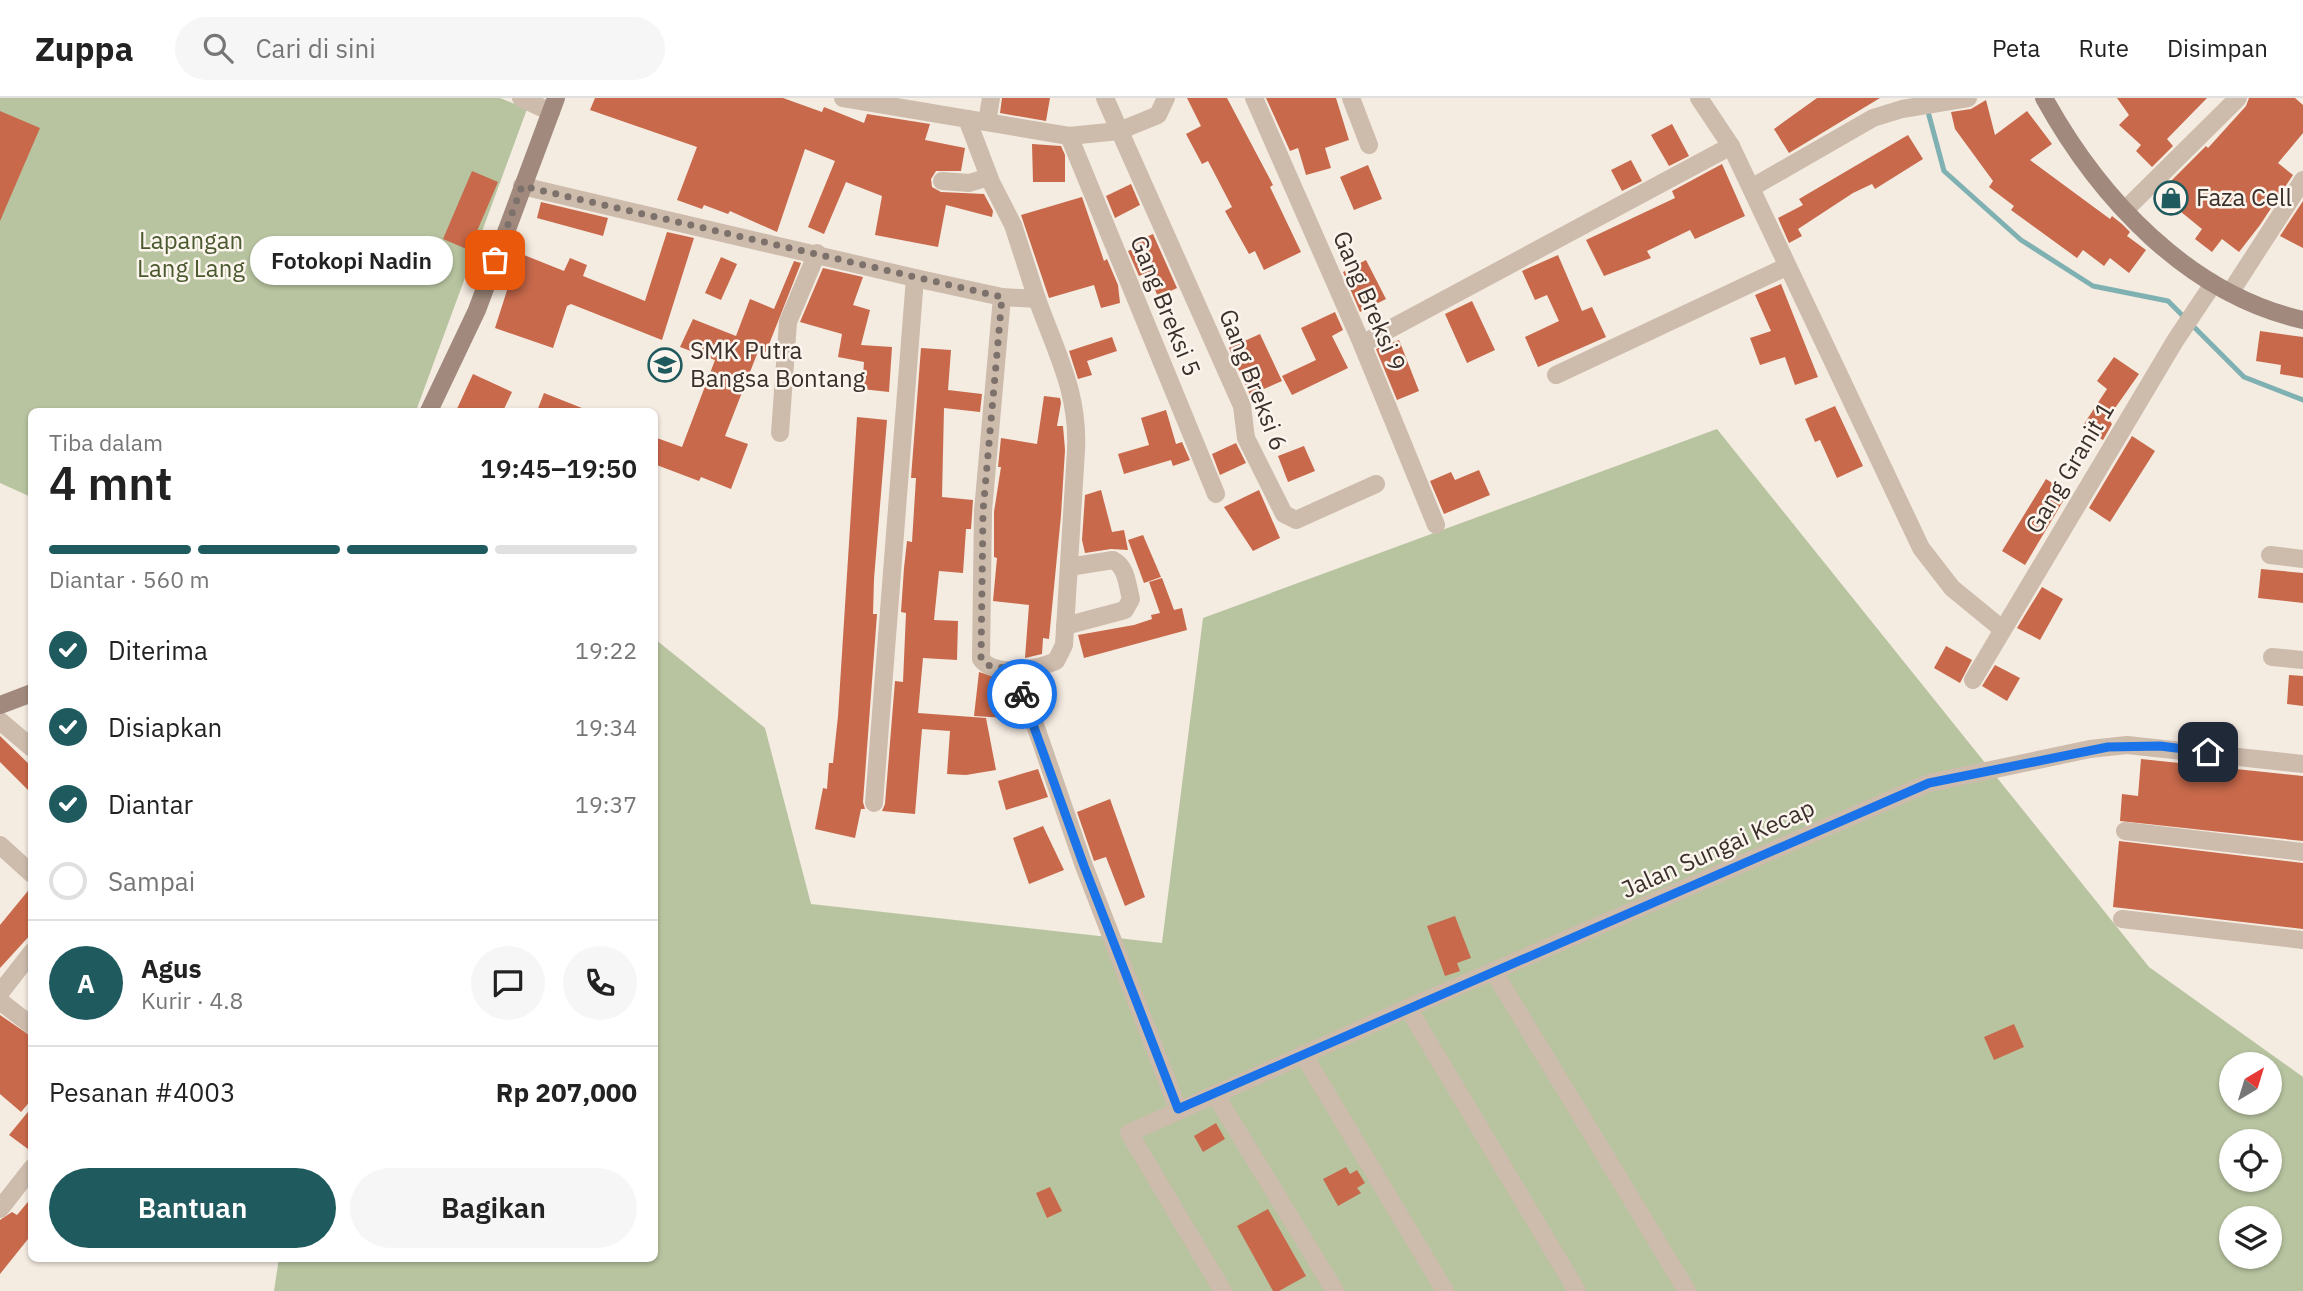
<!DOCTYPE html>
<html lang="id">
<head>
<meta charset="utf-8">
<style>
	:root { --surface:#fff; --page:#f6f6f6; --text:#222; --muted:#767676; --line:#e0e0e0; --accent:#1f5a5e }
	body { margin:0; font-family:"IBM Plex Sans",sans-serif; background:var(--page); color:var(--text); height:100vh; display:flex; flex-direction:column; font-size:26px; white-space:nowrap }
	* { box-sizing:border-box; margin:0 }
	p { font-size:23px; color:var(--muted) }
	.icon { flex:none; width:38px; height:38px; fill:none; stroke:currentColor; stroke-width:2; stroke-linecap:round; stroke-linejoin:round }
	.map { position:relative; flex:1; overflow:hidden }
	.drawer { position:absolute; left:28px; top:310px; width:630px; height:854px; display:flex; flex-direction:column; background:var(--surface); border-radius:10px; box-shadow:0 2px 5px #0004 }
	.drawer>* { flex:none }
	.needle { width:46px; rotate:38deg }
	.tools { position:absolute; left:2219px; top:954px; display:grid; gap:14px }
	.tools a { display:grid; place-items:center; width:63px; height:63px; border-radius:50%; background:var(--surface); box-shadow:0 2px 5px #0004; font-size:35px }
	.pin { position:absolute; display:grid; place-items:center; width:60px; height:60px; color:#fff; margin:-30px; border-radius:14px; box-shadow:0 4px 10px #0006 }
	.courier { position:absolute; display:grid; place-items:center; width:70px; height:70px; margin:-35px; border:5px solid #1a73e8; border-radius:50%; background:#fff; color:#222; box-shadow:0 2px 9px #0007 }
	.bubble { position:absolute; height:49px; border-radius:24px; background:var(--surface); box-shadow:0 2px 5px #0004; font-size:23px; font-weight:600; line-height:49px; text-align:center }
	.head em { font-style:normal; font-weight:600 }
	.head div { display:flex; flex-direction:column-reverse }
	.head { display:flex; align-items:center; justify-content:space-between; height:119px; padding:0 21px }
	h1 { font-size:46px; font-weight:600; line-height:52px }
	.bar { display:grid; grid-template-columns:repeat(4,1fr); gap:10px 7px; align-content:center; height:84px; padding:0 21px }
	.bar i { height:9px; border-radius:5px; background:var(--line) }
	.bar .active { background:var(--accent) }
	.bar p { grid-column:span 4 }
	.line { display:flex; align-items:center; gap:18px; padding:0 21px; border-top:2px solid var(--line) }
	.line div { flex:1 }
	.round { display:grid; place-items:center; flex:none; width:74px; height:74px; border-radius:37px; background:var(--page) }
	ol { padding:0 21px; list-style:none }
	li { display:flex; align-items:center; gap:21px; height:77px }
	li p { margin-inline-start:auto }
	li .icon { padding:7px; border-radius:50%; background:var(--accent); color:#fff; stroke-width:4 }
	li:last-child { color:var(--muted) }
	li i { width:38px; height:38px; border:4px solid var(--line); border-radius:50% }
	.primary-button { display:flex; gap:14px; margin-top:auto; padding:14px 21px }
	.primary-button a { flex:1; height:80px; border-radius:42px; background:var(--accent); color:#fff; font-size:28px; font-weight:600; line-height:80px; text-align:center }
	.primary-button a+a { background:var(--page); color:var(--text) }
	header { display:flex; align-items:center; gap:42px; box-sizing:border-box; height:98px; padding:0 35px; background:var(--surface); border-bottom:2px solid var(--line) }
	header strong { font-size:33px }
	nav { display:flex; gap:38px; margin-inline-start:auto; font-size:24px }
	.search { width:490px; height:63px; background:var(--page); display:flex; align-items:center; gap:18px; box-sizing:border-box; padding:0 24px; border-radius:38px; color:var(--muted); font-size:26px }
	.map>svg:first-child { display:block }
	.green { fill:#b8c4a0; fill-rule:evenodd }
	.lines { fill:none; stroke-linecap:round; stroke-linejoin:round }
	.stream { stroke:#7fb0b2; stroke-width:5 }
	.building { fill:#c8694b }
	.street { stroke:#cdbbac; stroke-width:18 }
	.secondary { stroke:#a18a7d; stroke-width:18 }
	.done { stroke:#7c716b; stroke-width:7; stroke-dasharray:0 12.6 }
	.route { stroke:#1a73e8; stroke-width:9 }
	.labels { text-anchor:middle; stroke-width:5; stroke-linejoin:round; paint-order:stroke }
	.poi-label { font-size:24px; fill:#3b302b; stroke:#fbf5ee; text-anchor:start }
	.park-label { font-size:24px; fill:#4a5a2e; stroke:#fbf5ee }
	.street-label { font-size:24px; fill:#3b302b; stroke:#fbf5ee }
</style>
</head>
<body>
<header>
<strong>Zuppa</strong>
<div class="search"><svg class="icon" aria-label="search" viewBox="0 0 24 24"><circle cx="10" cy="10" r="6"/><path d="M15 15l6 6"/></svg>Cari di sini</div>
<nav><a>Peta</a><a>Rute</a><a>Disimpan</a></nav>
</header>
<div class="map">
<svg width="2303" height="1193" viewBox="0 0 2303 1193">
	<rect width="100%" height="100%" fill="#f4ebe1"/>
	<g class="green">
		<path d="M0,0H500L527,11L416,313H32L31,399L0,385Z"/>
		<path d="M1717,331L2149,869L2303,979V1193H274L279,1160H654L655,541L765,630L811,806L1162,845L1203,520ZM2231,966H2270V1004H2231ZM2231,1043H2270V1082H2231ZM2231,1120H2270V1158H2231Z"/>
	</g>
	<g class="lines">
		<path class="stream" d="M1927,10L1944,73L2021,142L2093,188L2168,203L2244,279L2303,302"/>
	</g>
	<g class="building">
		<path d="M595,0H783L822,14L824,9L864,25L867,16L930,26L925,42L965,50L961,73H936L931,81L932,89L941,94L984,96L993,113L992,119L946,107L938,149L875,137L882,98L846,84L824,136L808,129L835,63L805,51L777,134L730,113L728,116L704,107L702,111L677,102L697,49L590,12Z"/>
		<path d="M1002,0H1050L1046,23L1000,15Z"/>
		<path d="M1187,0H1227L1273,87L1270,89L1301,154L1264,172L1255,153L1249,156L1225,113L1232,109L1208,63L1202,66L1186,36L1201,28Z"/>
		<path d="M1266,0H1336L1349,42L1325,50L1331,70L1306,77L1298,50L1290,53Z"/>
		<path d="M1817,0H1880L1789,55L1774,31Z"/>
		<path d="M2117,0H2207L2167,41L2173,48L2152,69L2136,53L2141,47L2119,27L2129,17Z"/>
		<path d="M2249,0H2295L2303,7V35L2278,65L2293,77L2260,127L2239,154L2222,141L2212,154L2195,141L2202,131L2175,109L2170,115L2153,101L2206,48L2208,50L2246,8Z"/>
		<path d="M1986,2L1995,37L2027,13L2052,46L2030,62L2110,121L2112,118L2122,126L2130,134L2127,138L2146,152L2129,175L2110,160L2104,168L2083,152L2077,160L2011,112L2014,108L1989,89L1993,83L1955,31L1951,14L1971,11Z"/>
		<path d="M0,13L40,30L0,123Z"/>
		<path d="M1672,26L1689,58L1669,68L1651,37Z"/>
		<path d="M1908,37L1923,61L1875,91L1872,86L1853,95L1798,131L1802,138L1789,145L1778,120L1803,107L1799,101Z"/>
		<path d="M1032,46L1061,48L1065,57V84H1033Z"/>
		<path d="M1631,62L1642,83L1622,93L1611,72Z"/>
		<path d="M1722,66L1745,118L1695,141L1690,132L1647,153L1651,160L1604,178L1586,142L1675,100L1672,93Z"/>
		<path d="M1368,67L1382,101L1354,112L1340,79Z"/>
		<path d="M472,73L498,84L469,152L443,141Z"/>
		<path d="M1131,86L1140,107L1115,120L1106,98Z"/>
		<path d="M1082,99L1104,163L1107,161L1118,187L1120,205L1101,210L1094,187L1049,200L1048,197L1021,117Z"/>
		<path d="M2303,103V150L2280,138Z"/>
		<path d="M541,104L608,120L603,138L537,120Z"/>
		<path d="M667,134L694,140L662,242L571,206L567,208L553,250L495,230L519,155L564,173L570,160L587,167L583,178L645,203Z"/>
		<path d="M1153,136L1177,190L1158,199L1148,174L1139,178L1128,153L1137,149L1135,144Z"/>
		<path d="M1558,157L1582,213L1592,209L1606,239L1538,269L1525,239L1559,223L1547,197L1535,202L1522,173Z"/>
		<path d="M721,159L737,166L721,202L705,195Z"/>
		<path d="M1366,162L1386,201L1360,214L1343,174Z"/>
		<path d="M794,163L801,165L766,254L759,251L725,338L748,346L731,391L701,379L699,383L654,366V339L682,349L715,262L680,249L693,221L736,238L750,201L774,211Z"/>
		<path d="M823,170L863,179L853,207L870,212L861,247L892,249L889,294L862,291L864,264L838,259L842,236L800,224Z"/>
		<path d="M1781,186L1818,279L1795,287L1785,259L1760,267L1750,240L1771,233L1755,197Z"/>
		<path d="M1472,203L1495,252L1467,265L1445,216Z"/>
		<path d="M1335,214L1343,232L1332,238L1348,270L1292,297L1282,278L1316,262L1301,230Z"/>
		<path d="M2260,233L2303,239V280L2280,276L2281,267L2256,263Z"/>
		<path d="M1260,236L1282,283L1250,297L1229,250Z"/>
		<path d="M1112,239L1117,253L1087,263L1092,277L1078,281L1069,253Z"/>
		<path d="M1399,242L1419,293L1397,302L1376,251Z"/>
		<path d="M921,250L951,252L948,292L982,296L980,314L944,310L942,399L973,402L971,431H966L963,475L939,473L934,522L958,523L957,562L923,560L918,615L986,620L996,672L966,677L947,676L950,633L922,631L915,716L882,713L885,706L895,583L903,584L906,515L901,514L904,470L907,443L912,444L916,380H911Z"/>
		<path d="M2114,259L2139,276L2108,320L2112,326L2103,342L2082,329L2107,291L2097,283Z"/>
		<path d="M473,276L512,294L503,313H456Z"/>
		<path d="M544,295L587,312V313H537Z"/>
		<path d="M1044,298L1060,300L1061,305L1057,328H1063L1065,352L1061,417L1049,541L1043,540L1042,556L1025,560L1029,507L993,503L997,460L994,459V414L1001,369H998L1001,340L1037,346Z"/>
		<path d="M1835,308L1863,368L1837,380L1820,342L1815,344L1805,321Z"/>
		<path d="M1166,312L1176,346L1182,344L1190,362L1173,368L1171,362L1124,376L1118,356L1149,347L1141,320Z"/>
		<path d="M857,319L887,322L874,481L873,516H877L863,704L865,711H861L855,740L815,731L823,690L827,691L829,665H833L838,618Z"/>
		<path d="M2132,338L2155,353L2110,424L2089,410Z"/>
		<path d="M1236,345L1246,365L1220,377L1212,356Z"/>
		<path d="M1304,348L1315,373L1288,384L1278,358Z"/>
		<path d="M1479,372L1490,397L1444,416L1430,383L1451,374L1455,382Z"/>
		<path d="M2046,381L2068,395L2025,467L2002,453Z"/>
		<path d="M1101,392L1112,434L1124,432L1128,452L1111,451L1085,455L1082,442L1085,397Z"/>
		<path d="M1259,392L1280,440L1253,453L1224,409Z"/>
		<path d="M1143,437L1161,479L1144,485L1128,442Z"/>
		<path d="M2261,471L2303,475V505L2258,500Z"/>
		<path d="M1162,480L1174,512L1182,510L1187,532L1084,560L1078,537L1134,527L1152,521L1151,517L1160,515L1149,484Z"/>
		<path d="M2042,489L2063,501L2040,542L2017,530Z"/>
		<path d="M1946,548L1972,562L1960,585L1934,570Z"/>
		<path d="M1995,567L2020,580L2007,603L1982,588Z"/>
		<path d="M979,574L1008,583L1012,594L1011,598H1008L1006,620L974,618Z"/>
		<path d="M2289,577L2303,578V608L2287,606Z"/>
		<path d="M0,638L32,669V696L0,664Z"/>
		<path d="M2141,661L2303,678V743L2120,723L2122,696L2138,698Z"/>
		<path d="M1038,671L1048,699L1006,712L998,683Z"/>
		<path d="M1110,701L1145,799L1125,808L1106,759L1094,763L1077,714Z"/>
		<path d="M1043,728L1064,772L1029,786L1013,740Z"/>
		<path d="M2119,743L2303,765V831L2113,809Z"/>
		<path d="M32,788V835L0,870V827Z"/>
		<path d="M1455,818L1471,860L1457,865L1460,873L1445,878L1427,828Z"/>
		<path d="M0,917L32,939V1001L21,1014L0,996Z"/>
		<path d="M2014,926L2024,949L1994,962L1984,939Z"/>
		<path d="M32,1009V1054L9,1037Z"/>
		<path d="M1216,1025L1225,1041L1203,1054L1194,1038Z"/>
		<path d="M1346,1069L1350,1076L1357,1072L1365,1085L1357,1090L1361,1095L1338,1108L1323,1081Z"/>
		<path d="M1050,1089L1062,1113L1047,1120L1036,1095Z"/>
		<path d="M32,1099V1136L0,1176V1122L12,1114L17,1117Z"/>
		<path d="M1268,1111L1306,1178L1279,1193H1273L1237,1128Z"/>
	</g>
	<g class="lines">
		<g class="street">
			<path d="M521,0L551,14"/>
			<path d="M843,0L1069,38L1119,33L1158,17L1166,0"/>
			<path d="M1105,0L1242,308L1246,340L1284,416L1296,422L1376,386"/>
			<path d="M1254,0L1362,246L1436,427"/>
			<path d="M1351,0L1369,47"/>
			<path d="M1699,0L1731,48"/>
			<path d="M987,24L991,0"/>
			<path d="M1069,38L1216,396"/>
			<path d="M942,83L969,85L989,79"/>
			<path d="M522,88L915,180L1002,199L1037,201L1013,127L991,84L967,21"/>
			<path d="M1751,90L1873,20L1902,11L1968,0"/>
			<path d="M2125,112L2238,0"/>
			<path d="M2230,195L2303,82"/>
			<path d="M1002,199L983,413L981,561C995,580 1038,571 1056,563L1064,547L1076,352C1079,295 1056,254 1037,201"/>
			<path d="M1362,246L1731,48L1921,450L1952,490L2002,531"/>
			<path d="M1556,277L1786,169"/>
			<path d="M780,335L788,224L817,155"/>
			<path d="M2270,457L2303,461"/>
			<path d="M1065,528L1125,512L1131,501C1127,487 1127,469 1113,462L1069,469"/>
			<path d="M2272,559L2303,562"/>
			<path d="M1016,572L1084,768L1178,1011"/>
			<path d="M1973,582L2175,243L2213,186"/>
			<path d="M0,623L32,650"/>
			<path d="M874,705L915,180"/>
			<path d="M2125,733L2303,754"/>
			<path d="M0,747L32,776"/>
			<path d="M2122,821L2303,842"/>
			<path d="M1494,874L1687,1193"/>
			<path d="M0,895L32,854"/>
			<path d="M0,903L32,928"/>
			<path d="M1408,910L1577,1193"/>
			<path d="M1303,956L1445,1193"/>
			<path d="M1215,996L1335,1193"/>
			<path d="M0,1111L32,1070"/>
			<path d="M1223,1193L1129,1035L1408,910L1929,685L2090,651L2127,647L2303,666"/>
		</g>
		<g class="secondary">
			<path d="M2044,0C2099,100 2188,196 2303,222"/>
			<path d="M429,313L477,212L556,0"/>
			<path d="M0,607L32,595"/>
		</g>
	</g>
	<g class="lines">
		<path class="done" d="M495,162L522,88L1002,199L983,413L981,561L987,567L1016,572L1022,596"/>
		<path class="route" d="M1022,596L1084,768L1178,1011L1929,685L2108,649L2160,648L2208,654"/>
	</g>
	<defs>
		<symbol id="shop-ring" viewBox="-11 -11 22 22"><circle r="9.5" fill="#fbf5ee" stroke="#1f5a5e" stroke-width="1.5"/><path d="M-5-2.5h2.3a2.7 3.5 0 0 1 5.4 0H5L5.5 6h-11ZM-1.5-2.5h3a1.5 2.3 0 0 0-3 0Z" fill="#1f5a5e"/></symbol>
		<symbol id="school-ring" viewBox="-11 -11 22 22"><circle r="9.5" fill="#fbf5ee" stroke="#1f5a5e" stroke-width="1.5"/><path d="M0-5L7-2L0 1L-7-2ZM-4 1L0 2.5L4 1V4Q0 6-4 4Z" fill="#1f5a5e"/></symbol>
	</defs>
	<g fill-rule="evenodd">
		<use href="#shop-ring" x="2152" y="81" width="38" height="38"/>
		<use href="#school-ring" x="646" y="248" width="38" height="38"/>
	</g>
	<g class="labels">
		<g class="poi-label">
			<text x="2196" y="108">Faza Cell</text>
			<text x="690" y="261">SMK Putra<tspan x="690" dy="28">Bangsa Bontang</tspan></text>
		</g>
		<g class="park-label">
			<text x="191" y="151">Lapangan<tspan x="191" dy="28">Lang Lang</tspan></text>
		</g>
		<g class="street-label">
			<text transform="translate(1369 203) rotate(67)" y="8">Gang Breksi 9</text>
			<text transform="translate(1165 208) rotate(68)" y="8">Gang Breksi 5</text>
			<text transform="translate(1253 282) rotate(69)" y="8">Gang Breksi 6</text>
			<text transform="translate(2070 370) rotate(-59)" y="8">Gang Granit 1</text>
			<text transform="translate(1718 751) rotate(-24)" y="8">Jalan Sungai Kecap</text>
		</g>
	</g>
</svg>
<div class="tools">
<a><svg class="needle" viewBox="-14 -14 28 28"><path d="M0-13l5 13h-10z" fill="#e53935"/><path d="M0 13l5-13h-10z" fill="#767676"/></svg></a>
<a><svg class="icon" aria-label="locate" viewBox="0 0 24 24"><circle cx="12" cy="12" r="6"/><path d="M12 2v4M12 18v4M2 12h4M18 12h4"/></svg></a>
<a><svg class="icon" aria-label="layers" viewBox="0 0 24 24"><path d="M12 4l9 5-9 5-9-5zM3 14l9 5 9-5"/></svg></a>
</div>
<div class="pin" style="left:495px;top:162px;background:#ea580c"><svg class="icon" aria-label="bag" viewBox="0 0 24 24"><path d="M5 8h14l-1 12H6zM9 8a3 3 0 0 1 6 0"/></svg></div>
<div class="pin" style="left:2208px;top:654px;background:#1f2937"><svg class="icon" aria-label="home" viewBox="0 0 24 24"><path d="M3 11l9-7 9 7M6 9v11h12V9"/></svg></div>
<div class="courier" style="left:1022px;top:596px"><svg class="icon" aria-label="bike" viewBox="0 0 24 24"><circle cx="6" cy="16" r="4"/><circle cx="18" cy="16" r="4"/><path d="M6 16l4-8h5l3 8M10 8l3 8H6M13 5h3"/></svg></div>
<div class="bubble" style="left:250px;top:138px;width:203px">Fotokopi Nadin</div>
<section class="drawer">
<div class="head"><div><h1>4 mnt</h1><p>Tiba dalam</p></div><em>19:45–19:50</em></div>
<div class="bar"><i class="active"></i><i class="active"></i><i class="active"></i><i></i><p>Diantar · 560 m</p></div>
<ol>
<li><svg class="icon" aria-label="check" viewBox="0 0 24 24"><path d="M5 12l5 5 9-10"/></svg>Diterima<p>19:22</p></li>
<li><svg class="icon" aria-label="check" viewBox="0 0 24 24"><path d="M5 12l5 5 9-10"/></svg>Disiapkan<p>19:34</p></li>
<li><svg class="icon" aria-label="check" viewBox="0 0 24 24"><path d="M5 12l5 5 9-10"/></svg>Diantar<p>19:37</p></li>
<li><i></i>Sampai</li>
</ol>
<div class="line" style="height:126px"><b class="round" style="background:var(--accent);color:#fff">A</b><div><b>Agus</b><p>Kurir · 4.8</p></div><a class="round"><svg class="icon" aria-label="chat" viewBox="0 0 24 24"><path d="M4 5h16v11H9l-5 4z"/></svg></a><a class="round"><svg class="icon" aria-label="phone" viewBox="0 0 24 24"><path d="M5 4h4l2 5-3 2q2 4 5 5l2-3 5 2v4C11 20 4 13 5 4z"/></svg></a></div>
<div class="line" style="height:91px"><div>Pesanan #4003</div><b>Rp 207,000</b></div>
<div class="primary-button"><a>Bantuan</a><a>Bagikan</a></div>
</section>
</div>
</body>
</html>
